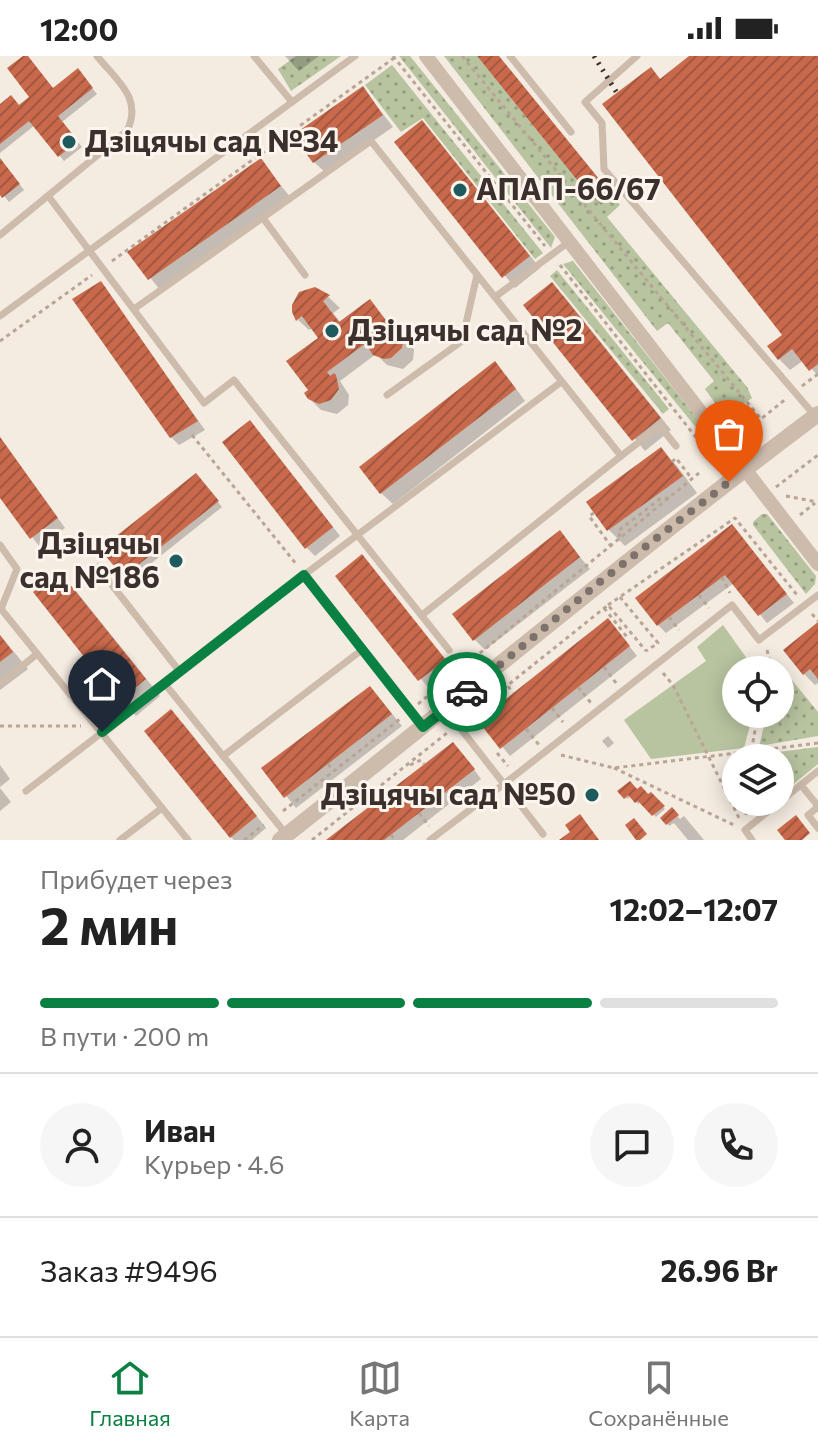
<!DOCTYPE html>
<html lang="ru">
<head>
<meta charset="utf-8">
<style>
	:root { --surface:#fff; --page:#f6f6f6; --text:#222; --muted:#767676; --line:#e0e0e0; --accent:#0b8043 }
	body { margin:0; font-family:Commissioner,sans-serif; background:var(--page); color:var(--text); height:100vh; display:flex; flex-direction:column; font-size:30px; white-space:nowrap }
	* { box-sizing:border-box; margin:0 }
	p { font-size:26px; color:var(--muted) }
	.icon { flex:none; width:44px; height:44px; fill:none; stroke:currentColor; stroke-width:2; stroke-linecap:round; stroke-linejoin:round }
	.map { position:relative; height:784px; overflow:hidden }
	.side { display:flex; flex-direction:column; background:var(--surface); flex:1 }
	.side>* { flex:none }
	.controls { position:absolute; left:722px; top:600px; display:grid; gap:16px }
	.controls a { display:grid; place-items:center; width:72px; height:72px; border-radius:50%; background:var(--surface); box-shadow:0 4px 20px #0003; font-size:40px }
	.pin { position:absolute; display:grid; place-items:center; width:68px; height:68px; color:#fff; margin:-82px -34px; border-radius:50% 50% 50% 0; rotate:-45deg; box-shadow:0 0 8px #0007 }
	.pin .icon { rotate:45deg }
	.courier { position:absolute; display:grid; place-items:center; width:80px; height:80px; margin:-40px; border:6px solid #0b8043; border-radius:50%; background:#fff; color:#222; box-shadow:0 2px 10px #0007 }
	.overview em { font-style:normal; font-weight:700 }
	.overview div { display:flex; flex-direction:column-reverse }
	.overview { display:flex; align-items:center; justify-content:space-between; height:136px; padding:0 40px }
	h1 { font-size:52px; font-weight:700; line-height:60px }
	.bar { display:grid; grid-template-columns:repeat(4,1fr); gap:12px 8px; align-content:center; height:96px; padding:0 40px }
	.bar i { height:10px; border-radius:6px; background:var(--line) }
	.bar .current { background:var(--accent) }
	.bar p { grid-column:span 4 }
	.line { display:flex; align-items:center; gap:20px; padding:0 40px; border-top:2px solid var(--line) }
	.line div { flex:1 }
	.round { display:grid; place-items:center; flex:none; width:84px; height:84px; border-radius:42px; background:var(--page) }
	.status { display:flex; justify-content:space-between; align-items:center; height:56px; padding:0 40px; background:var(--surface); direction:ltr }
	.status svg { height:22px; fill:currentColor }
	.dock { display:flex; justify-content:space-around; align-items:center; height:112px; border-top:2px solid var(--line); background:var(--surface); font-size:22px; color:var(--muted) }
	.dock a { display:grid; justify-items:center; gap:4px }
	.dock .current { color:var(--accent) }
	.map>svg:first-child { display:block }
	.grass { fill:url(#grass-dots) }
	.park { fill:#b8c4a0 }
	.shadow { fill:#0003 }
	.building { fill:url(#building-hatch) }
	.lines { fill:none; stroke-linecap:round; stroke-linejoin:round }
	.path { stroke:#b9a596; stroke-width:3; stroke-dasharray:4 4; stroke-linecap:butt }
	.service { stroke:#cdbbac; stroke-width:7 }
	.minor { stroke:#cdbbac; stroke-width:14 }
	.tertiary { stroke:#cdbbac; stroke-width:16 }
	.rail { stroke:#3b302b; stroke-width:5; stroke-dasharray:2 6; stroke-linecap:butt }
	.done { stroke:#7c716b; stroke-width:8; stroke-dasharray:0 14.4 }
	.route { stroke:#0b8043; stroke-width:10 }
	.poi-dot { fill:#1f5a5e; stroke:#fbf5ee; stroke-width:3 }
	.labels { text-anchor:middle; stroke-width:6; stroke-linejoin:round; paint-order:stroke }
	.poi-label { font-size:30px; font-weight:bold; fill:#3b302b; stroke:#fbf5ee; text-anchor:start }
</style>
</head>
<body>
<div class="status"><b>12:00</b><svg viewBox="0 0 49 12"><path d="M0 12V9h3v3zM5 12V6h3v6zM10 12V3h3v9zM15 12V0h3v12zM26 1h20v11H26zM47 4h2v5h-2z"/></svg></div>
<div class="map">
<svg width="818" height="784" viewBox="0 0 818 784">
	<defs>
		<pattern id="grass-dots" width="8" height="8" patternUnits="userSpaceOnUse" patternTransform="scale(2)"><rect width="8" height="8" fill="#b8c4a0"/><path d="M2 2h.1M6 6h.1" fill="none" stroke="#97a083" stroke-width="1.8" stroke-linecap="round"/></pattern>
		<pattern id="building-hatch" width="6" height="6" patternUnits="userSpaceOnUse" patternTransform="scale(2)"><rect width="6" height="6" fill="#c8694b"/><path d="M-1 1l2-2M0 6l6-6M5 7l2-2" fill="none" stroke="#a4573f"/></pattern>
	</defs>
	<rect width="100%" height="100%" fill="#f4ebe1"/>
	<g class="grass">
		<path d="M296,0H341L291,35L278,13Z"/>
		<path d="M399,0H410L555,181L551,192Z"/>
		<path d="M444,0H477L594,145L608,134L620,149L607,161L747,331L752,342L725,361L705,333L714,325L668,267L657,275Z"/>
		<path d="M392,9L543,197L535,203L423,62L401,76L365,29Z"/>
		<path d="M573,205L699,365L700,371L698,374L563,208Z"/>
		<path d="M557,214L669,353L663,358L550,220Z"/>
		<path d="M762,458H767L816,520L815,528L806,538L753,469V466Z"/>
		<path d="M779,608L818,656V680L759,690L767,658H780Z"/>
		<path d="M818,691V708L780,739V702H755V699Z"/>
	</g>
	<path class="park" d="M723,569L748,604L740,614H736V658H753L744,692L651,703L624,664L706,605L697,591Z"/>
	<g class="shadow">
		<path d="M285,0H319L299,15Z"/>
		<path d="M479,0H497L611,140L601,149L596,144Z"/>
		<path d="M692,0H818V320L804,304L790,314L779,303L784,279L651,13L661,24Z"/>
		<path d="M82,20L97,38L62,66L82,91L64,105L35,69L0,97V51H20Z"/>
		<path d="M363,32L393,71L326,117L314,106Z"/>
		<path d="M422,66L540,212L515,232L397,86Z"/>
		<path d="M0,103L24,134L9,146L0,135Z"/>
		<path d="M260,104L291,142L160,234L130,196Z"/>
		<path d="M100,227L205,374L179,389L171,381Z"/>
		<path d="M323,236L340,252L333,257L341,267L370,245L395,276L398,274L409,285L414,294L413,304L403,313L387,309L376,298L340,325L349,339L348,349L337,358L321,354L309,342L321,282L313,272L309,274L298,264Z"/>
		<path d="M563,239L671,374L645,395L526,249Z"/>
		<path d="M506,319L525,345L393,448L381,437Z"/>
		<path d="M258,375L340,480L315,500L307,492Z"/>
		<path d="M0,381L65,472L39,490L0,438Z"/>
		<path d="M661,394L677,410L697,437L625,490L609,474L589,447Z"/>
		<path d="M201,425L222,451L129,525L124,520Z"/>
		<path d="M732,470L794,547L767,567L734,527L666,577L658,569Z"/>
		<path d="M560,477L590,513L485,594L474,583Z"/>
		<path d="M362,500L455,616L431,635L337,520Z"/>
		<path d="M60,519L76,535L160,640L136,660L120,643Z"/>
		<path d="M818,570V627L815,629L804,618Z"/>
		<path d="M616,573L637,600L510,700L481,665Z"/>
		<path d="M0,579L28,613L0,634Z"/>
		<path d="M380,643L402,670L296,752L264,712Z"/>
		<path d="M182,666L266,772L252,784H234L231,781Z"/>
		<path d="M608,680L614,687L608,692L602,685Z"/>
		<path d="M461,696L481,723L403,784H330Z"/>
		<path d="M0,709L10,723L0,731Z"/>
		<path d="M0,732L11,746L0,755Z"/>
		<path d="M641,732L665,753L656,761L641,746L638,748L631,740L627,743L620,735L637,736Z"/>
		<path d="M672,754L680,763L684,760L704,784H688L674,767L669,770L663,762Z"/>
	</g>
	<g class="building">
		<path d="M23,0H28L53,32L78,12L93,32L58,60L78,85L58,101L29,65L0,88V48L11,39L19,49L29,41L7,12Z"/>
		<path d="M477,0H499L608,134L594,145Z"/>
		<path d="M689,0H818V308L809,315L792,293L778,304L767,290L782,279L602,48L651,11L660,23Z"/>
		<path d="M363,30L383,59L313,107L293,79Z"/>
		<path d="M422,64L530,200L502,222L394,86Z"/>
		<path d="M0,102L20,128L2,142L0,139Z"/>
		<path d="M261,102L281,130L148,224L127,196Z"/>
		<path d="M101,225L198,365L170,382L72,243Z"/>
		<path d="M552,226L661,362L632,385L523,249Z"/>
		<path d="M315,231L330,239L323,245L339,266L370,243L394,275L399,271L404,281L402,292L391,302L384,303L373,299L369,293L374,289L370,284L327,316L330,320L334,317L336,319L339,333L331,344L319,348L308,343L304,337L308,334L286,305L318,282L302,260L296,265L292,256V249L299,236Z"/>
		<path d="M495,305L516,333L380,438L359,411Z"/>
		<path d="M250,364L333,471L305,493L222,386Z"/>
		<path d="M0,381L58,462L30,483L0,442Z"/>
		<path d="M661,391L683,420L607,475L586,446Z"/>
		<path d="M196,417L219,445L123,521L100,493Z"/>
		<path d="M732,468L787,538L758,560L725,519L657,570L635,542Z"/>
		<path d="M560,474L580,501L473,585L452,558Z"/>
		<path d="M362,498L446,604L418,625L335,520Z"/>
		<path d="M60,516L146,623L119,645L33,536Z"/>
		<path d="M608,562L630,590L500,693L478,665Z"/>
		<path d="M818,566V623L810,613L803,619L783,594Z"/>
		<path d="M0,579L13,596L0,606Z"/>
		<path d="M370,630L392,658L284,742L261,712Z"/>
		<path d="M171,653L257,760L230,782L144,675Z"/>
		<path d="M453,686L475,713L419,757L384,784H326Z"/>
		<path d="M630,725L637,733L641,730L648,738L651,736L665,750L652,760L638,745L635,747L628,739L624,743L617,735Z"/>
		<path d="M672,751L679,759L666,769L660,762Z"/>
		<path d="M580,758L599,784H559L570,776L565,769Z"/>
		<path d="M796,759L810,777L802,784H785L777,774Z"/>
		<path d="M634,762L647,778L640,784H636L625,769Z"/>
	</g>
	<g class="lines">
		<g class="path">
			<path d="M393,0L545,190"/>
			<path d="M462,0L761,363L787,342"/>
			<path d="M112,205L394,2"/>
			<path d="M560,209L713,403"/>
			<path d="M0,285L92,219"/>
			<path d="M802,330L818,318"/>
			<path d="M192,379L297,509"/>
			<path d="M672,406L676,402L692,423"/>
			<path d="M776,431L818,399"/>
			<path d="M786,440L817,446"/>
			<path d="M594,457L589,460L611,490"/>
			<path d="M800,459L815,447"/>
			<path d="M620,481L618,475L660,443L669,442"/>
			<path d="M722,521L730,537"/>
			<path d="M699,539L709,552"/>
			<path d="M620,541L658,587L646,595"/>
			<path d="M608,549L735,462L797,539"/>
			<path d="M604,552L627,581L624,583"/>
			<path d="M812,558L818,565"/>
			<path d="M669,561L679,574"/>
			<path d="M767,594L770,605L768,614"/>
			<path d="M604,611L616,627"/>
			<path d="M433,614L444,627"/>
			<path d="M663,617L673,629L739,762"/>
			<path d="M508,630L513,637"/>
			<path d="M578,631L591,647"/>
			<path d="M418,648L699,417"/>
			<path d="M552,652L563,666"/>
			<path d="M470,663L468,661L608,549L646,595"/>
			<path d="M0,670H81"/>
			<path d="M526,673L539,689"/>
			<path d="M497,697L508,710"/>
			<path d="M561,699L614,712L818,687"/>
			<path d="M750,702L758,658"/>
			<path d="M328,708L333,715"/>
			<path d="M410,709L421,704L424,708"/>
			<path d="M614,712L734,769"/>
			<path d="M447,735L456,748"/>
			<path d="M283,755L400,663"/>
			<path d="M419,757L429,770"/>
			<path d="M746,759L747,746"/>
			<path d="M391,779L395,784"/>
			<path d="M244,784L264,769"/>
			<path d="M312,784L447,677"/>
		</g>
		<g class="service">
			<path d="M254,0L292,46"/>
			<path d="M510,0L571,76"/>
			<path d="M637,0L585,46L602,67L604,113L815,360"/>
			<path d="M49,141L204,347L234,324L449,594"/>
			<path d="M263,162L305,219"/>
			<path d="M0,179L127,75C143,42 117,25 97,0"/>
			<path d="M495,241L570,185"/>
			<path d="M134,253L371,85L621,400L422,559"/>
			<path d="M0,260L355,0"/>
			<path d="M387,339L462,285L477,219"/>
			<path d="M621,400L660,370L676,390"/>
			<path d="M0,489L17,513L1,553L188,784"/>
			<path d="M98,511L180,616"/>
			<path d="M304,519L423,671"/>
			<path d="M0,628L37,598"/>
			<path d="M446,654L504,728L732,549L759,584L818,539"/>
			<path d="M223,700L363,593"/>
			<path d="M801,729L818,750"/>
			<path d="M26,735L165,628"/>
			<path d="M818,751L808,759L818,772"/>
			<path d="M286,778L165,628L304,519L561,326"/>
			<path d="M120,784L162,752"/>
			<path d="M430,784L504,728L543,778"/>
			<path d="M752,784L745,774L818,715"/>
		</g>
		<path class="minor" d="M426,0L818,508"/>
		<path class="tertiary" d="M280,784C460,643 635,495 818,358"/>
		<path class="rail" d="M594,0L617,37"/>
	</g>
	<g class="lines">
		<path class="done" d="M467,636L601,525L729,426"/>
		<path class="route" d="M102,676L304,519L423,671L467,636"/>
	</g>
	<g class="poi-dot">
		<circle cx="69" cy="86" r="8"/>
		<circle cx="460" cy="134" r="8"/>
		<circle cx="332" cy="275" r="8"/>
		<circle cx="176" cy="505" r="8"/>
		<circle cx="592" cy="739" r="8"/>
	</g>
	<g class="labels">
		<g class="poi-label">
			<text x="85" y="96">Дзіцячы сад №34</text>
			<text x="476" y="144">АПАП-66/67</text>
			<text x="348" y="285">Дзіцячы сад №2</text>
			<text x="160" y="498" text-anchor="end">Дзіцячы<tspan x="160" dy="34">сад №186</tspan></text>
			<text x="576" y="749" text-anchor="end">Дзіцячы сад №50</text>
		</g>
	</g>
</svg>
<div class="controls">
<a><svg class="icon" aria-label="locate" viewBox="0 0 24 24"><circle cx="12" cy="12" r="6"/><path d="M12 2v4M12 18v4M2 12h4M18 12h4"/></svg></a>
<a><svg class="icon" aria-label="layers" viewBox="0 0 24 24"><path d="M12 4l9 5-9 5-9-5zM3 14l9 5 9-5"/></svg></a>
</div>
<div class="pin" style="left:729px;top:426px;background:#ea580c"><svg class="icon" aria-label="bag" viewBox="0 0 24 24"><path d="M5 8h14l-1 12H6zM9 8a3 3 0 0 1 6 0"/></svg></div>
<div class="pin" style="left:102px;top:676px;background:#1f2937"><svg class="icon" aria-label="home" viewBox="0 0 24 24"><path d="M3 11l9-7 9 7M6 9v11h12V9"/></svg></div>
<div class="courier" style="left:467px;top:636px"><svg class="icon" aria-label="car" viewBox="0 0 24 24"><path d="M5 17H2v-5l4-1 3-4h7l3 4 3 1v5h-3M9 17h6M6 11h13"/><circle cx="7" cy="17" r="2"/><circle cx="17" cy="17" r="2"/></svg></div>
</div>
<section class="side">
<div class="overview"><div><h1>2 мин</h1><p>Прибудет через</p></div><em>12:02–12:07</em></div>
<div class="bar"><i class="current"></i><i class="current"></i><i class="current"></i><i></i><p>В пути · 200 m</p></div>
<div class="line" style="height:144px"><a class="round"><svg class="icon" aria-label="person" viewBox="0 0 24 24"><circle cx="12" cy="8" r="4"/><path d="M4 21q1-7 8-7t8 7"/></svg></a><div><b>Иван</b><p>Курьер · 4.6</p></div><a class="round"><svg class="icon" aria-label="chat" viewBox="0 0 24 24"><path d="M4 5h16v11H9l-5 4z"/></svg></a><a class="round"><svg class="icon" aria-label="phone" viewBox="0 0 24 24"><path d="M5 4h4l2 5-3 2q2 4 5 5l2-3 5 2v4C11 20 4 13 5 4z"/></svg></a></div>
<div class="line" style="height:104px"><div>Заказ #9496</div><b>26.96 Br</b></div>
</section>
<nav class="dock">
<a class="current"><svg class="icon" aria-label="home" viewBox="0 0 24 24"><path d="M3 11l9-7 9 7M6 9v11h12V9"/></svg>Главная</a>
<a><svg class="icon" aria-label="map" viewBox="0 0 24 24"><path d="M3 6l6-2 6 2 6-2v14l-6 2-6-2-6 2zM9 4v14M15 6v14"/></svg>Карта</a>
<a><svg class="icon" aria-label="saved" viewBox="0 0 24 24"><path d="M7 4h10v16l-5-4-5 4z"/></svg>Сохранённые</a>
</nav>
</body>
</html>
